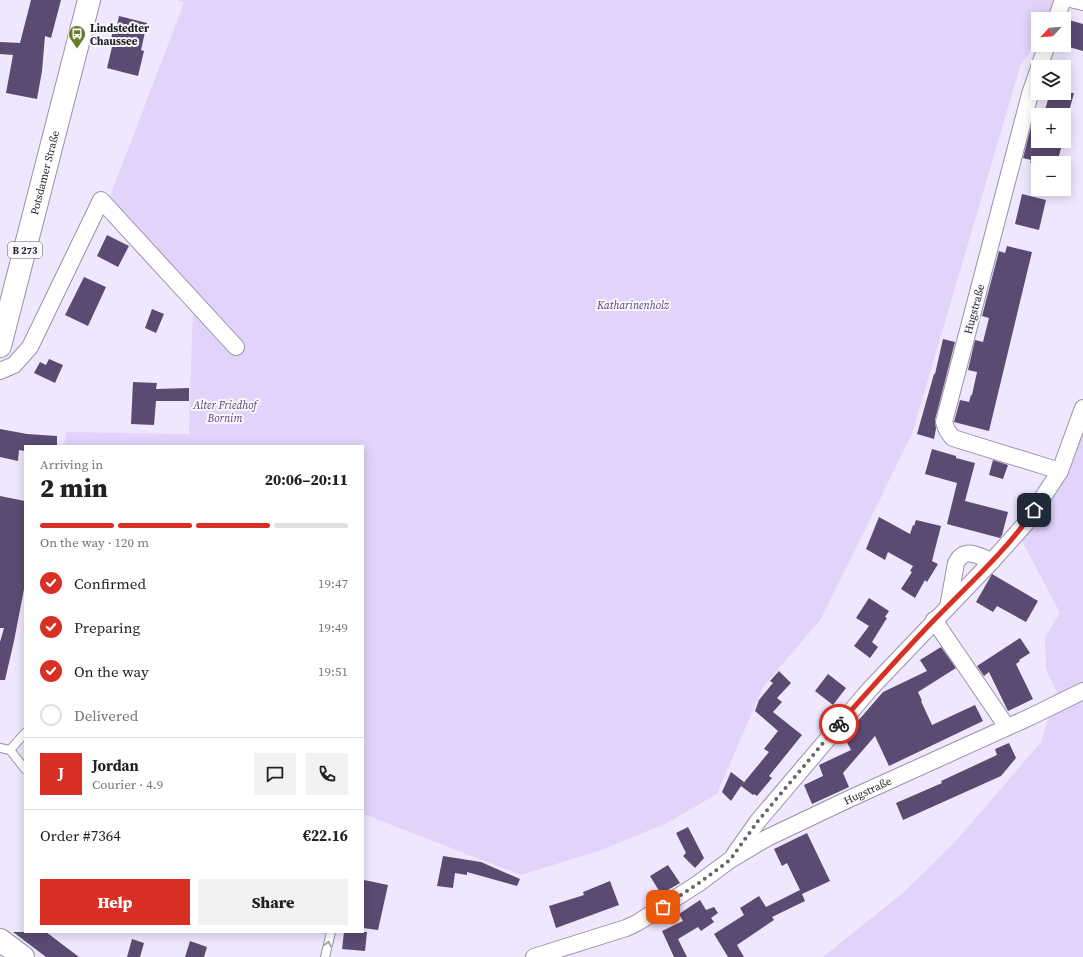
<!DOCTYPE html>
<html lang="en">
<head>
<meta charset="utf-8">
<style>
	:root { --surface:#fff; --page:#f2f2f2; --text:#222; --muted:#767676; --line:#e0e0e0; --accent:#d93025 }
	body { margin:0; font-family:"Source Serif 4",serif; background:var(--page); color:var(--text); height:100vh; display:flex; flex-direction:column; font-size:15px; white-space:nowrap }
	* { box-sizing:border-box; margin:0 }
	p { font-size:13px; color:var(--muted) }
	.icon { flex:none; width:22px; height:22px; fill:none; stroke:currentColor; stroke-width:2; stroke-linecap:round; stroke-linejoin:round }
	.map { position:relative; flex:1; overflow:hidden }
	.sheet { position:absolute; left:24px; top:445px; width:340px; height:488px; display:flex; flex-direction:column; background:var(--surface); border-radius:0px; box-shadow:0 2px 10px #0003 }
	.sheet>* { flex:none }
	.needle { width:26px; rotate:244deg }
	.tools { position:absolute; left:1031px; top:12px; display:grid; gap:8px }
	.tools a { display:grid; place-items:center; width:40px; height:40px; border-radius:0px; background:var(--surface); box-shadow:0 2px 10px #0003; font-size:20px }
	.pin { position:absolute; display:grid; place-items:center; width:34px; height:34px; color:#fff; margin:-17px; border-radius:8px; box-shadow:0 2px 6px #0006 }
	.courier { position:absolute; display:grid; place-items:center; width:40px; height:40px; margin:-20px; border:3px solid #d93025; border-radius:50%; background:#fff; color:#222; box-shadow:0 1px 5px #0007 }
	.headline em { font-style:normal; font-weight:800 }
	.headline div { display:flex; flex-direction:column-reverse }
	.headline { display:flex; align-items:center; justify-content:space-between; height:68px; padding:0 16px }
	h1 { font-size:26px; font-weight:800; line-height:30px }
	.bar { display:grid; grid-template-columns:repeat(4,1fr); gap:6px 4px; align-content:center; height:48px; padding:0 16px }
	.bar i { height:5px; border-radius:3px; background:var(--line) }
	.bar .active { background:var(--accent) }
	.bar p { grid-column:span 4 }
	.line { display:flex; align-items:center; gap:10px; padding:0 16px; border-top:1px solid var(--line) }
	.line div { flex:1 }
	.round { display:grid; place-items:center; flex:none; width:42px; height:42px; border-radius:0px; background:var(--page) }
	ol { padding:0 16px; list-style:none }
	li { display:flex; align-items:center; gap:12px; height:44px }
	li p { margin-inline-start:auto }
	li .icon { padding:4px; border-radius:50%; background:var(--accent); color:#fff; stroke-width:4 }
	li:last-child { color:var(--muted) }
	li i { width:22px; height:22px; border:2px solid var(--line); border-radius:50% }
	.primary-button { display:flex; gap:8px; margin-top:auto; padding:8px 16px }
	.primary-button a { flex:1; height:46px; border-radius:0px; background:var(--accent); color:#fff; font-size:16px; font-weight:800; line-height:46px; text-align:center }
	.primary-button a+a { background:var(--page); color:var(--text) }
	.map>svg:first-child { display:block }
	.green { fill:#e2d3fa }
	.building { fill:#5b4b72 }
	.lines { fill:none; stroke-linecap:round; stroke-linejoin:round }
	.service-casing { stroke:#9992a6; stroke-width:10 }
	.minor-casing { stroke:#9992a6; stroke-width:18 }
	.secondary-casing { stroke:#9992a6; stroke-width:24 }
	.primary-casing { stroke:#9992a6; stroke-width:24 }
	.service { stroke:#fff; stroke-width:8 }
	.minor { stroke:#fff; stroke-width:16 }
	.secondary { stroke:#fff; stroke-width:22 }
	.primary { stroke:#fff; stroke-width:22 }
	.oneway { stroke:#9a999c }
	.done { stroke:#686370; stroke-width:4; stroke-dasharray:0 7.2 }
	.route { stroke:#d93025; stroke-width:5 }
	.labels { text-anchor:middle; stroke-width:4; stroke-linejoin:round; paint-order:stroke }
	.shield { fill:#f9f8fc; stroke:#605e65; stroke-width:1 }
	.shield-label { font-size:10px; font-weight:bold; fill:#1f1c24 }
	.poi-label { font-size:11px; font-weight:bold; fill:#1f1c24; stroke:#f9f8fc; text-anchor:start }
	.street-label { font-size:11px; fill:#1f1c24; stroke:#f9f8fc }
	.park-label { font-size:11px; font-style:italic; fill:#573e78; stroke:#f9f8fc }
</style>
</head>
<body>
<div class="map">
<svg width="1083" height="957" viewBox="0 0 1083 957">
	<rect width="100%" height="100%" fill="#efe7fd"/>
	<g class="green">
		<path d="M178,0H1063L1051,19H1038V39L1020,67L912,434L821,619L763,687L717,794L667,823L601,850L521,875L363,814V446H64L66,432L189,434L193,308L104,212L184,3Z"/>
		<path d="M1083,408V957H823L904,892L954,843L1041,742L1057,692L1046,669L1045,637L1060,613L1021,539Z"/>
	</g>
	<g class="building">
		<path d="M31,0H61L51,38L45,36L42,71L37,99L6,93L13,55L0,54V42L20,43Z"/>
		<path d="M119,16L147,23L141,50L144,51L138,76L107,68L112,47L109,46L113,31H116Z"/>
		<path d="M1069,20L1083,24V51L1062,45H1064V39Z"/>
		<path d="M1050,93H1074L1068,115H1053L1044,113Z"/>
		<path d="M1034,115H1038V141H1063L1057,163H1030L1031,160L1023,158Z"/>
		<path d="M1022,194L1046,200L1039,230L1015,224Z"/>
		<path d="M107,235L129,246L118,267L97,256Z"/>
		<path d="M1007,246L1032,252L989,431L954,422L960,400L969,402L971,395H972L977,372L968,370L975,340L983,342L989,318L982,316L999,251L1005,253Z"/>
		<path d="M84,277L106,287L88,326L65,315Z"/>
		<path d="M152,309L164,314L156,333L145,328Z"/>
		<path d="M943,339L955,342L935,420L936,429L934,439L917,434L934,374H935Z"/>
		<path d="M49,359L63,365L55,383L34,373L40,362L46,365Z"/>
		<path d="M133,382L157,383L156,389L189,388V401H156L154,425L131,424Z"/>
		<path d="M0,429L27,434L57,436V446H25V451L19,450L18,461L0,457Z"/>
		<path d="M932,449L956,456V458L975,463L965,501L1008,512L1002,535L1000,538L947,524L957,483L925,474Z"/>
		<path d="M993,460L1008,465L1003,479L989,475Z"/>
		<path d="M0,496L25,501V584L14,641L5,680H0V642L4,628H0Z"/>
		<path d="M879,517L910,534L913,525L914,526L916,520L941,526L932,561L938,564L927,582L925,580L915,598L901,589L912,572L910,571L913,566L888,552L885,560L866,549Z"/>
		<path d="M992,574L1038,601L1026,622L997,606L993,612L976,602Z"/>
		<path d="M869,598L889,611L885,617L887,618L872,642L878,647L870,658L854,646L869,626L856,618Z"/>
		<path d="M1020,638L1030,653L1019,660L1020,661L1016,664L1033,699L1008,711L989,672L984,676L977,666Z"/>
		<path d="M941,647L956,668L918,692L922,701H921L932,725L975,705L983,721L889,766L875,736L843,773L849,787L812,804L804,785L823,776L819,765L851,750L844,737L883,692L927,671L920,660Z"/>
		<path d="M779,671L791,683L777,698L782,702L773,712L802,735L769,776L772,778L757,796L754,794L753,795L741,786L731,801L722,792L731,772L744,782L741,786L769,752L764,749L778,731L755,711L759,700L773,683L770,681Z"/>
		<path d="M828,674L846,688L833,705L815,691Z"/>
		<path d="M1009,743L1016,758L1001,776L903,820L896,803L942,783L941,781L997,755L995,749Z"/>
		<path d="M688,827L704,858L695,868L683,856L686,853L676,833Z"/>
		<path d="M807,833L830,881L802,894L805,901L772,917L774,920L737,945L744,957H728L714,934L744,915L740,908L759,896L766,907L800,890L787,863L782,866L774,849Z"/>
		<path d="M443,856L481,862L520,879L517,886L467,872V875L455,873L453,888L437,886Z"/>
		<path d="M668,865L680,883L661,894L650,876Z"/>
		<path d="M364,880L388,885L378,930L363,928V886Z"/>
		<path d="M610,881L619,905L556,928L549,906L584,895L583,892Z"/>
		<path d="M700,900L706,910L714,907L718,913L711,918L714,922L701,931L698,927L678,939L687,957H674L662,931L683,921L679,914Z"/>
		<path d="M13,932H46L79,957H46Z"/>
		<path d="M344,932H367L365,951L342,949Z"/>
		<path d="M132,939L144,943L140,957H127Z"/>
		<path d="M190,941L207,947L204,957H185Z"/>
	</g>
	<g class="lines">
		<defs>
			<g id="service">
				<path d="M0,748L10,750L25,769"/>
				<path d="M10,750L25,733"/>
				<path d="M325,957L331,932"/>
			</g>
			<g id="minor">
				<path d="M1074,0L1083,2"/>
				<path d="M1056,19L1063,0"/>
				<path d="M1039,67L1047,45"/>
				<path d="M1038,71L1030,94L944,422C946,429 948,433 953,438L1060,471"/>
				<path d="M0,371L14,365L30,347L101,200L236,347"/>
				<path d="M948,607L956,563C965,546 978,556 992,561"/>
				<path d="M934,620L1007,727"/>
				<path d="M734,855L758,821L870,689L992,561L1026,523L1060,471L1083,408"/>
				<path id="s1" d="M534,957L626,928L637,923L699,883L730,860L767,838L849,799L1030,717L1083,691"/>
			</g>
			<path id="secondary" d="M0,940L23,957"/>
			<g id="primary">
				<path id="s2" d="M0,346L89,0"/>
			</g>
		</defs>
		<use href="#service" class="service-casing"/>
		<use href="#minor" class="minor-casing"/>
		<use href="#secondary" class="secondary-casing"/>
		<use href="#primary" class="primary-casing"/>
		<use href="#service" class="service"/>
		<use href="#minor" class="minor"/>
		<use href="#secondary" class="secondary"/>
		<use href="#primary" class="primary"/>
	</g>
	<defs><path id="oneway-chevron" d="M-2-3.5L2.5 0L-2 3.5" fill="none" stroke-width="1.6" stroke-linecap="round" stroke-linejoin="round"/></defs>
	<use class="oneway" href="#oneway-chevron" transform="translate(328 944) rotate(-77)"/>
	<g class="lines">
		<path class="done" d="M663,907L699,883L730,860L758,821L839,724"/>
		<path class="route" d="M839,724C871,688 903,652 936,618C969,584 1008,549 1034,510"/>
	</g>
	<defs>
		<symbol id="bus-pin" viewBox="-11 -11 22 30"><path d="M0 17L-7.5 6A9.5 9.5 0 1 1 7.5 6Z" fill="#677c2d" stroke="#f9f8fc"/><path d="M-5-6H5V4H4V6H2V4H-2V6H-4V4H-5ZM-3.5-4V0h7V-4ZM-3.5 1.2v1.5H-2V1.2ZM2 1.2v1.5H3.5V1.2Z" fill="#fff"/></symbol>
	</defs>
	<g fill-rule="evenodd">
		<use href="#bus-pin" x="67" y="24" width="20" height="27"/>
	</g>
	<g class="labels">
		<rect class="shield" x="8" y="242" width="34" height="16" rx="3"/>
		<g class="shield-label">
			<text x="25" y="254">B 273</text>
		</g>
		<g class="poi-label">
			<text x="90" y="32">Lindstedter<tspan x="90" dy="13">Chaussee</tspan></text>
		</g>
		<g class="street-label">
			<text dy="4" stroke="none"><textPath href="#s2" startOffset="179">Potsdamer Straße</textPath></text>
			<text transform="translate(974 309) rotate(-75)" y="4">Hugstraße</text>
			<text dy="4" stroke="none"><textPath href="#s1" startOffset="375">Hugstraße</textPath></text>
		</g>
		<g class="park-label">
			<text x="633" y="309">Katharinenholz</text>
			<text x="225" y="409">Alter Friedhof<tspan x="225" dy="13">Bornim</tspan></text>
		</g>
	</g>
</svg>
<div class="tools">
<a><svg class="needle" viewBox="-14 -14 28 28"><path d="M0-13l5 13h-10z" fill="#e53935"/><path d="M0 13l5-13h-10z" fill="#767676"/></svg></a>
<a><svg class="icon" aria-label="layers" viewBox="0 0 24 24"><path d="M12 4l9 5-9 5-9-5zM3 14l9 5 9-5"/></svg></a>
<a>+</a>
<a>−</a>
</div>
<div class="pin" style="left:663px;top:907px;background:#ea580c"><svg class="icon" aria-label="bag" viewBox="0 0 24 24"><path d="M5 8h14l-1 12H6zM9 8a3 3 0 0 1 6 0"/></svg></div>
<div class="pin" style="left:1034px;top:510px;background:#1f2937"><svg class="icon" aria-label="home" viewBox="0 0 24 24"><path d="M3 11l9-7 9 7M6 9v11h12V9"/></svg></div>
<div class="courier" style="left:839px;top:724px"><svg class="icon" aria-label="bike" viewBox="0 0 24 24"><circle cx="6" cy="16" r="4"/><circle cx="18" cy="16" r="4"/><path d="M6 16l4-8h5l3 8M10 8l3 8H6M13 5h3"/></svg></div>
<section class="sheet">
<div class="headline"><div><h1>2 min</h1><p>Arriving in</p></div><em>20:06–20:11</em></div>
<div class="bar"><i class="active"></i><i class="active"></i><i class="active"></i><i></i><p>On the way · 120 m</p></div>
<ol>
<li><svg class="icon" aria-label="check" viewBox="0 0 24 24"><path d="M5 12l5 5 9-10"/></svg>Confirmed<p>19:47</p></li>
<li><svg class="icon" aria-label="check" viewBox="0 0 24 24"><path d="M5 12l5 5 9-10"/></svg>Preparing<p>19:49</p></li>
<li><svg class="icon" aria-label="check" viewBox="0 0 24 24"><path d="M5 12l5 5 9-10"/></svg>On the way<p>19:51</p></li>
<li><i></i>Delivered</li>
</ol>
<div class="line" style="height:72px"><b class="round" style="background:var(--accent);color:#fff">J</b><div><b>Jordan</b><p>Courier · 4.9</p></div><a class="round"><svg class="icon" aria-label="chat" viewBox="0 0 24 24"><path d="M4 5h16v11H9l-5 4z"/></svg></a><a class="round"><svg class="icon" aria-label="phone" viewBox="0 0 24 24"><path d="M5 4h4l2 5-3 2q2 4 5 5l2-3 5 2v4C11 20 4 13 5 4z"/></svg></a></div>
<div class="line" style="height:52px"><div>Order #7364</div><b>€22.16</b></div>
<div class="primary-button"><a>Help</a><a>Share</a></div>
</section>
</div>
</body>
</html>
